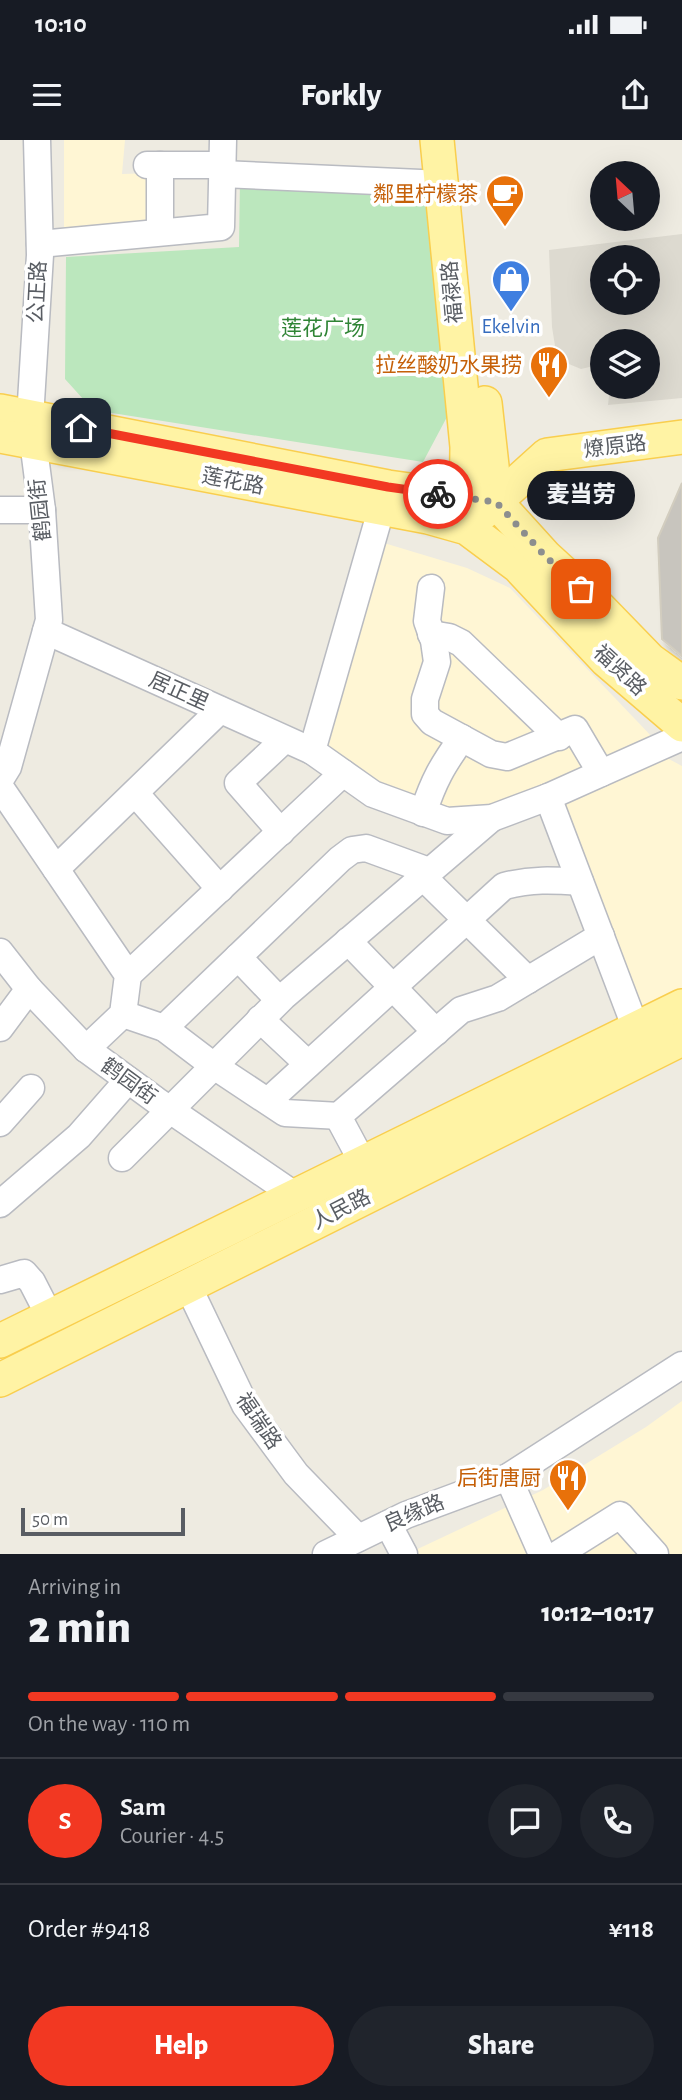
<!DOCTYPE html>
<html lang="en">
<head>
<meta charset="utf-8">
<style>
	:root { --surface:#171b24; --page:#20242c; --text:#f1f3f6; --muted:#9ea1a6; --line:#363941; --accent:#f23822 }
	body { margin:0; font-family:"Alegreya Sans","Noto Sans SC",sans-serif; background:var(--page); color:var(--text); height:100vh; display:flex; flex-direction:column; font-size:26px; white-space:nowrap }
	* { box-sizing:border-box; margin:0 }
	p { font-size:23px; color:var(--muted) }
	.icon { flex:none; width:38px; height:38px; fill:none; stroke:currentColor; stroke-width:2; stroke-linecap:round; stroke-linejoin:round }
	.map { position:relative; height:1414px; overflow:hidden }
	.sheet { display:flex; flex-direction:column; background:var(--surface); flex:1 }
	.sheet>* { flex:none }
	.needle { width:46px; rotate:334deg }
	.fabs { position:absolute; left:590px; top:21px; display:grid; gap:14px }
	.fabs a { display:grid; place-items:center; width:70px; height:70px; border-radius:50%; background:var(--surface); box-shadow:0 7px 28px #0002; font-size:35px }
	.scale { position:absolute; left:21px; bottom:18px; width:164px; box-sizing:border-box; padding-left:7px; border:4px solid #595d63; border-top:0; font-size:19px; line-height:24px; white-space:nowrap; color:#595d63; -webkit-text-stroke:5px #fff; paint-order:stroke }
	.pin { position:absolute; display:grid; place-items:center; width:60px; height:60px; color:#fff; margin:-30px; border-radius:14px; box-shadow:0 4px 10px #0006 }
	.courier { position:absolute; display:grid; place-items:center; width:70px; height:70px; margin:-35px; border:5px solid #f23822; border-radius:50%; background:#fff; color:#222; box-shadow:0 2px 9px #0007 }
	.bubble { position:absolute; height:49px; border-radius:24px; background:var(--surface); box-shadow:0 7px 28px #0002; font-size:23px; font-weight:800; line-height:49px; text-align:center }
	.overview em { font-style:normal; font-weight:800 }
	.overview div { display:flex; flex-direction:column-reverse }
	.overview { display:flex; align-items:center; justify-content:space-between; height:119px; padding:0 28px }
	h1 { font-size:46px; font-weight:800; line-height:52px }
	.bar { display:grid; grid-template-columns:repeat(4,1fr); gap:10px 7px; align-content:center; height:84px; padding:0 28px }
	.bar i { height:9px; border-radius:5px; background:var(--line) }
	.bar .on { background:var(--accent) }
	.bar p { grid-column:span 4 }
	.line { display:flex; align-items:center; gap:18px; padding:0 28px; border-top:2px solid var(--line) }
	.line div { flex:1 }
	.round { display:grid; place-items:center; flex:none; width:74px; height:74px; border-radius:37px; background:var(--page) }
	.button { display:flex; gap:14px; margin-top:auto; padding:14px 28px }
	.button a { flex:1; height:80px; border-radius:42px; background:var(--accent); color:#fff; font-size:28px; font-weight:800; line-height:80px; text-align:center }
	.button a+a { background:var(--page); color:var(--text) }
	.status { display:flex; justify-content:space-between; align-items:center; height:49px; padding:0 35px; background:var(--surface); direction:ltr }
	.status svg { height:19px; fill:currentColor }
	header { display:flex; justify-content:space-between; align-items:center; height:91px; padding:0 28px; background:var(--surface); font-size:32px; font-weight:800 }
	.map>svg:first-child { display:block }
	.commercial { fill:#fff6d4 }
	.education { fill:#dddad0; fill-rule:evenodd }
	.green { fill:#bbe7bd }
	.building { fill:#c8c5be; stroke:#d2cdbf; stroke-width:2; filter:url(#shadow) }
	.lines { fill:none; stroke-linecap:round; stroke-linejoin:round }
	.minor-casing { stroke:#b9bbc1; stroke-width:29 }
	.major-casing { stroke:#f9ce4e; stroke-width:36 }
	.minor { stroke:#fff; stroke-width:26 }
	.major { stroke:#fff3a4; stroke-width:33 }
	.done { stroke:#8d8f8f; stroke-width:7; stroke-dasharray:0 12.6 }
	.route { stroke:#f23822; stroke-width:9 }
	.labels { text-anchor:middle; stroke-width:7; stroke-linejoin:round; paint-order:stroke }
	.food-label { font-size:21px; fill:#c56008; stroke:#fff; text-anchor:end }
	.street-label { font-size:21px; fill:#595d63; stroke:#fff }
	.shop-label { font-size:21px; fill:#366cbe; stroke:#fff }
	.park-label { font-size:21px; fill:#2f8435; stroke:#fff }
</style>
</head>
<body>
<div class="status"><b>10:10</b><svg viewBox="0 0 49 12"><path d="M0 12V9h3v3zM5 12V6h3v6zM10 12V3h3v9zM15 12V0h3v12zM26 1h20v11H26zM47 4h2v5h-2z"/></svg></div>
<header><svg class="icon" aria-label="menu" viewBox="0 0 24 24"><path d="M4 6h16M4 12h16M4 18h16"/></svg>Forkly<svg class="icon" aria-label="share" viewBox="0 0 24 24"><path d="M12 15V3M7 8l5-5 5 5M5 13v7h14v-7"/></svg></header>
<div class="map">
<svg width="682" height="1414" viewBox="0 0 682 1414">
	<defs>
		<filter id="shadow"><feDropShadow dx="6" dy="6" stdDeviation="3.5" flood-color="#0004"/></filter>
	</defs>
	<rect width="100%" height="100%" fill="#eeebe1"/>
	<g class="commercial">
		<path d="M64,0H125L122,34L155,33V86L64,95Z"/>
		<path d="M384,403L467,428L510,448L655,600L504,667L439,670L384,648L323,611Z"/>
		<path d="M667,618L682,626V849L639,872L564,664Z"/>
		<path d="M682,1261V1414H407L543,1350L646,1287Z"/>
	</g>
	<path class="education" d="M682,94V258L608,265L610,247H648V201H602V224L581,229L564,222L556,212L552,187L549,110ZM602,117H648V163H602Z"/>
	<path class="green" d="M240,40L427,46L448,275L423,322L93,270L65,239L66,117L239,107Z"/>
	<path class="building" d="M682,343V516L662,499L658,398Z"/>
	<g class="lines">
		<defs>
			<g id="minor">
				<path d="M147,25H222"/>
				<path d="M160,25V92"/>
				<path d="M222,34L443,44"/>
				<path d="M40,104L221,87L223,0"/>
				<path d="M0,370H42"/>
				<path d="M431,448L427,481L434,501L437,522L425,559V574L432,582L491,614L507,617L575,589L601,633"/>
				<path d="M46,491L312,611L373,654L447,681L492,678L548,657L682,597"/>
				<path d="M431,494L449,497L461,503L559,597"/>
				<path d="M312,611L381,370"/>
				<path d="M0,640L8,627L49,480L42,370L30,278L40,115L37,0"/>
				<path d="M0,647L128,835L123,874L86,909L157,961L296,1056"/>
				<path d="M135,653L220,749"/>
				<path d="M548,657L636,889"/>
				<path d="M423,673C434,640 442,626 462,598"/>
				<path d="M281,692L238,643L284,600"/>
				<path d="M56,729L220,570"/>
				<path d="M423,737L528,840"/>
				<path d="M348,801L436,892"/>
				<path d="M0,812L29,849L86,909"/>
				<path d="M238,817L279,860"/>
				<path d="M128,835L343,633"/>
				<path d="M123,874L164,888L214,926L285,973L340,976"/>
				<path d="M260,879L308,924"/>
				<path d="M0,888L29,849"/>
				<path d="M164,888L340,719L352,710L366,708L429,731"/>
				<path d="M268,961L504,746C532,739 552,740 580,742"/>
				<path d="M0,983L31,948"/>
				<path d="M122,1018L283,857L492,678"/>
				<path d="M363,1023L341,982L340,976L343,972L461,870L498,858L601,796"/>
				<path d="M0,1064L79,996L128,940"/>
				<path d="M0,1140L24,1133L32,1142L50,1177"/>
				<path d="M188,1146L245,1265L296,1334L358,1398"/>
				<path d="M508,1337L542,1414"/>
				<path d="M388,1384L404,1414"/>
				<path d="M326,1414L406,1375L508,1337L682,1225"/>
				<path d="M558,1414L620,1375L655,1414"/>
			</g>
			<g id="major">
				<path d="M437,0L467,307L466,378"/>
				<path d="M485,263L496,362"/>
				<path d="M0,271L388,347L496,362"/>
				<path d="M0,296L428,377L467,388L518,426L606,520L682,585"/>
				<path d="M496,362L546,417L581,449L650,520L682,543"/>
				<path d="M484,372L547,315L682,297"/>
				<path d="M0,1201L682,866"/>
				<path d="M0,1240L682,899"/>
			</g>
		</defs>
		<use href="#minor" class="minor-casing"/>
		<use href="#major" class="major-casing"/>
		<use href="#minor" class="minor"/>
		<use href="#major" class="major"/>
	</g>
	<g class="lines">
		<path class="done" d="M438,354L496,362L546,417L581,449"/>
		<path class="route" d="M81,288L388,347L438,354"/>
	</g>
	<defs>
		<symbol id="cafe-pin" viewBox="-11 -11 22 30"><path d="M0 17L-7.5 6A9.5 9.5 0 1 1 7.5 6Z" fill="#e8710a" stroke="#fff"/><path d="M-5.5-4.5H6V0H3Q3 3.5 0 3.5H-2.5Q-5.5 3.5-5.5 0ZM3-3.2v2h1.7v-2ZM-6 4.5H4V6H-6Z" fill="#fff"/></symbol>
		<symbol id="shop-pin" viewBox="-11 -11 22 30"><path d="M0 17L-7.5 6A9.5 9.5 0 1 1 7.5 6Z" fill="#3f7fe0" stroke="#fff"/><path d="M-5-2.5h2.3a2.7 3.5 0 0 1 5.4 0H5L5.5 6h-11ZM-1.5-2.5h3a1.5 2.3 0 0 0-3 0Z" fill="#fff"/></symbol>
		<symbol id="restaurant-pin" viewBox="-11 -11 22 30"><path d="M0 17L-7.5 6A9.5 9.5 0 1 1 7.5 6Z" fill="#e8710a" stroke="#fff"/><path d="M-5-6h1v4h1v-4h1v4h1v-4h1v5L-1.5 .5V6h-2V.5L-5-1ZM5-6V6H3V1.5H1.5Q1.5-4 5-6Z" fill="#fff"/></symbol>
	</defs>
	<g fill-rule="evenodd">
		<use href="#cafe-pin" x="483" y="32" width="44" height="60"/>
		<use href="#shop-pin" x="489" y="117" width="44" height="60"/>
		<use href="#restaurant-pin" x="527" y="203" width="44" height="60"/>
		<use href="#restaurant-pin" x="546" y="1316" width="44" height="60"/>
	</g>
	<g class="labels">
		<g class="food-label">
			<text x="478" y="61">鄰里柠檬茶</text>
			<text x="522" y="232">拉丝酸奶水果捞</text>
			<text x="541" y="1345">后街唐厨</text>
		</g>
		<g class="street-label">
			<text transform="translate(37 152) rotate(-87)" y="7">公正路</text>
			<text transform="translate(452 152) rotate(-95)" y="7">福禄路</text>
			<text transform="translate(615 306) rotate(-7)" y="7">燎原路</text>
			<text transform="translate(233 341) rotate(11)" y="7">莲花路</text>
			<text transform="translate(40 370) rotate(-96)" y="7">鹤园街</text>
			<text transform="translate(620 530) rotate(43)" y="7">福贤路</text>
			<text transform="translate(179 551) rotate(24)" y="7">居正里</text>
			<text transform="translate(129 941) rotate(36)" y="7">鹤园街</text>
			<text transform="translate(341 1069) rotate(-27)" y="7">人民路</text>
			<text transform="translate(259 1281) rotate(56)" y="7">福瑞路</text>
			<text transform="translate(414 1373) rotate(-23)" y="7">良缘路</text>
		</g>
		<g class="shop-label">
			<text x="511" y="193">Ekelvin</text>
		</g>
		<g class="park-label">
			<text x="323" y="195">莲花广场</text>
		</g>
	</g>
</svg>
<div class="fabs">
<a><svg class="needle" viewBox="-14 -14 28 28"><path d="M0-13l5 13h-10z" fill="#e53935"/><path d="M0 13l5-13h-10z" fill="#9ea1a6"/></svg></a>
<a><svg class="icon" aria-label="locate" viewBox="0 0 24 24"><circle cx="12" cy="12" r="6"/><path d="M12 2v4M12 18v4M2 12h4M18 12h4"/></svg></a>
<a><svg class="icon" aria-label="layers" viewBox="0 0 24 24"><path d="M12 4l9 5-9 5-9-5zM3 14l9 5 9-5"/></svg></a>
</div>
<div class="scale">50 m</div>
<div class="pin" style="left:581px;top:449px;background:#ea580c"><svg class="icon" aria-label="bag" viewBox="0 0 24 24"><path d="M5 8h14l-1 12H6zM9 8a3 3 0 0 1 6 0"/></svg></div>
<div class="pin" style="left:81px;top:288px;background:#1f2937"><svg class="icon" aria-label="home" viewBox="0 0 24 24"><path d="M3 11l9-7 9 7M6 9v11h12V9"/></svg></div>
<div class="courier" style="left:438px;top:354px"><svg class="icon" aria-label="bike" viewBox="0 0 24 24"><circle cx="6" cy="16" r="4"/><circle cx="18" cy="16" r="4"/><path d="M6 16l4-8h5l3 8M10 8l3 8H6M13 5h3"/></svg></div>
<div class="bubble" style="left:527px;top:331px;width:108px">麦当劳</div>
</div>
<section class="sheet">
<div class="overview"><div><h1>2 min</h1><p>Arriving in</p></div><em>10:12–10:17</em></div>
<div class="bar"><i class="on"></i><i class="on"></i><i class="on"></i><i></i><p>On the way · 110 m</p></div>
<div class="line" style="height:126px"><b class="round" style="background:var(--accent);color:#fff">S</b><div><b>Sam</b><p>Courier · 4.5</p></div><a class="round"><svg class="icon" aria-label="chat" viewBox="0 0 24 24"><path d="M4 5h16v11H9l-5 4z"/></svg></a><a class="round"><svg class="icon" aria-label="phone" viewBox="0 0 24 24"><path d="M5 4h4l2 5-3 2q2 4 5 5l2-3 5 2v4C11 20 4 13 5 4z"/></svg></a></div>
<div class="line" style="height:91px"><div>Order #9418</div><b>¥118</b></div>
<div class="button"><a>Help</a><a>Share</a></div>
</section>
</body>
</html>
